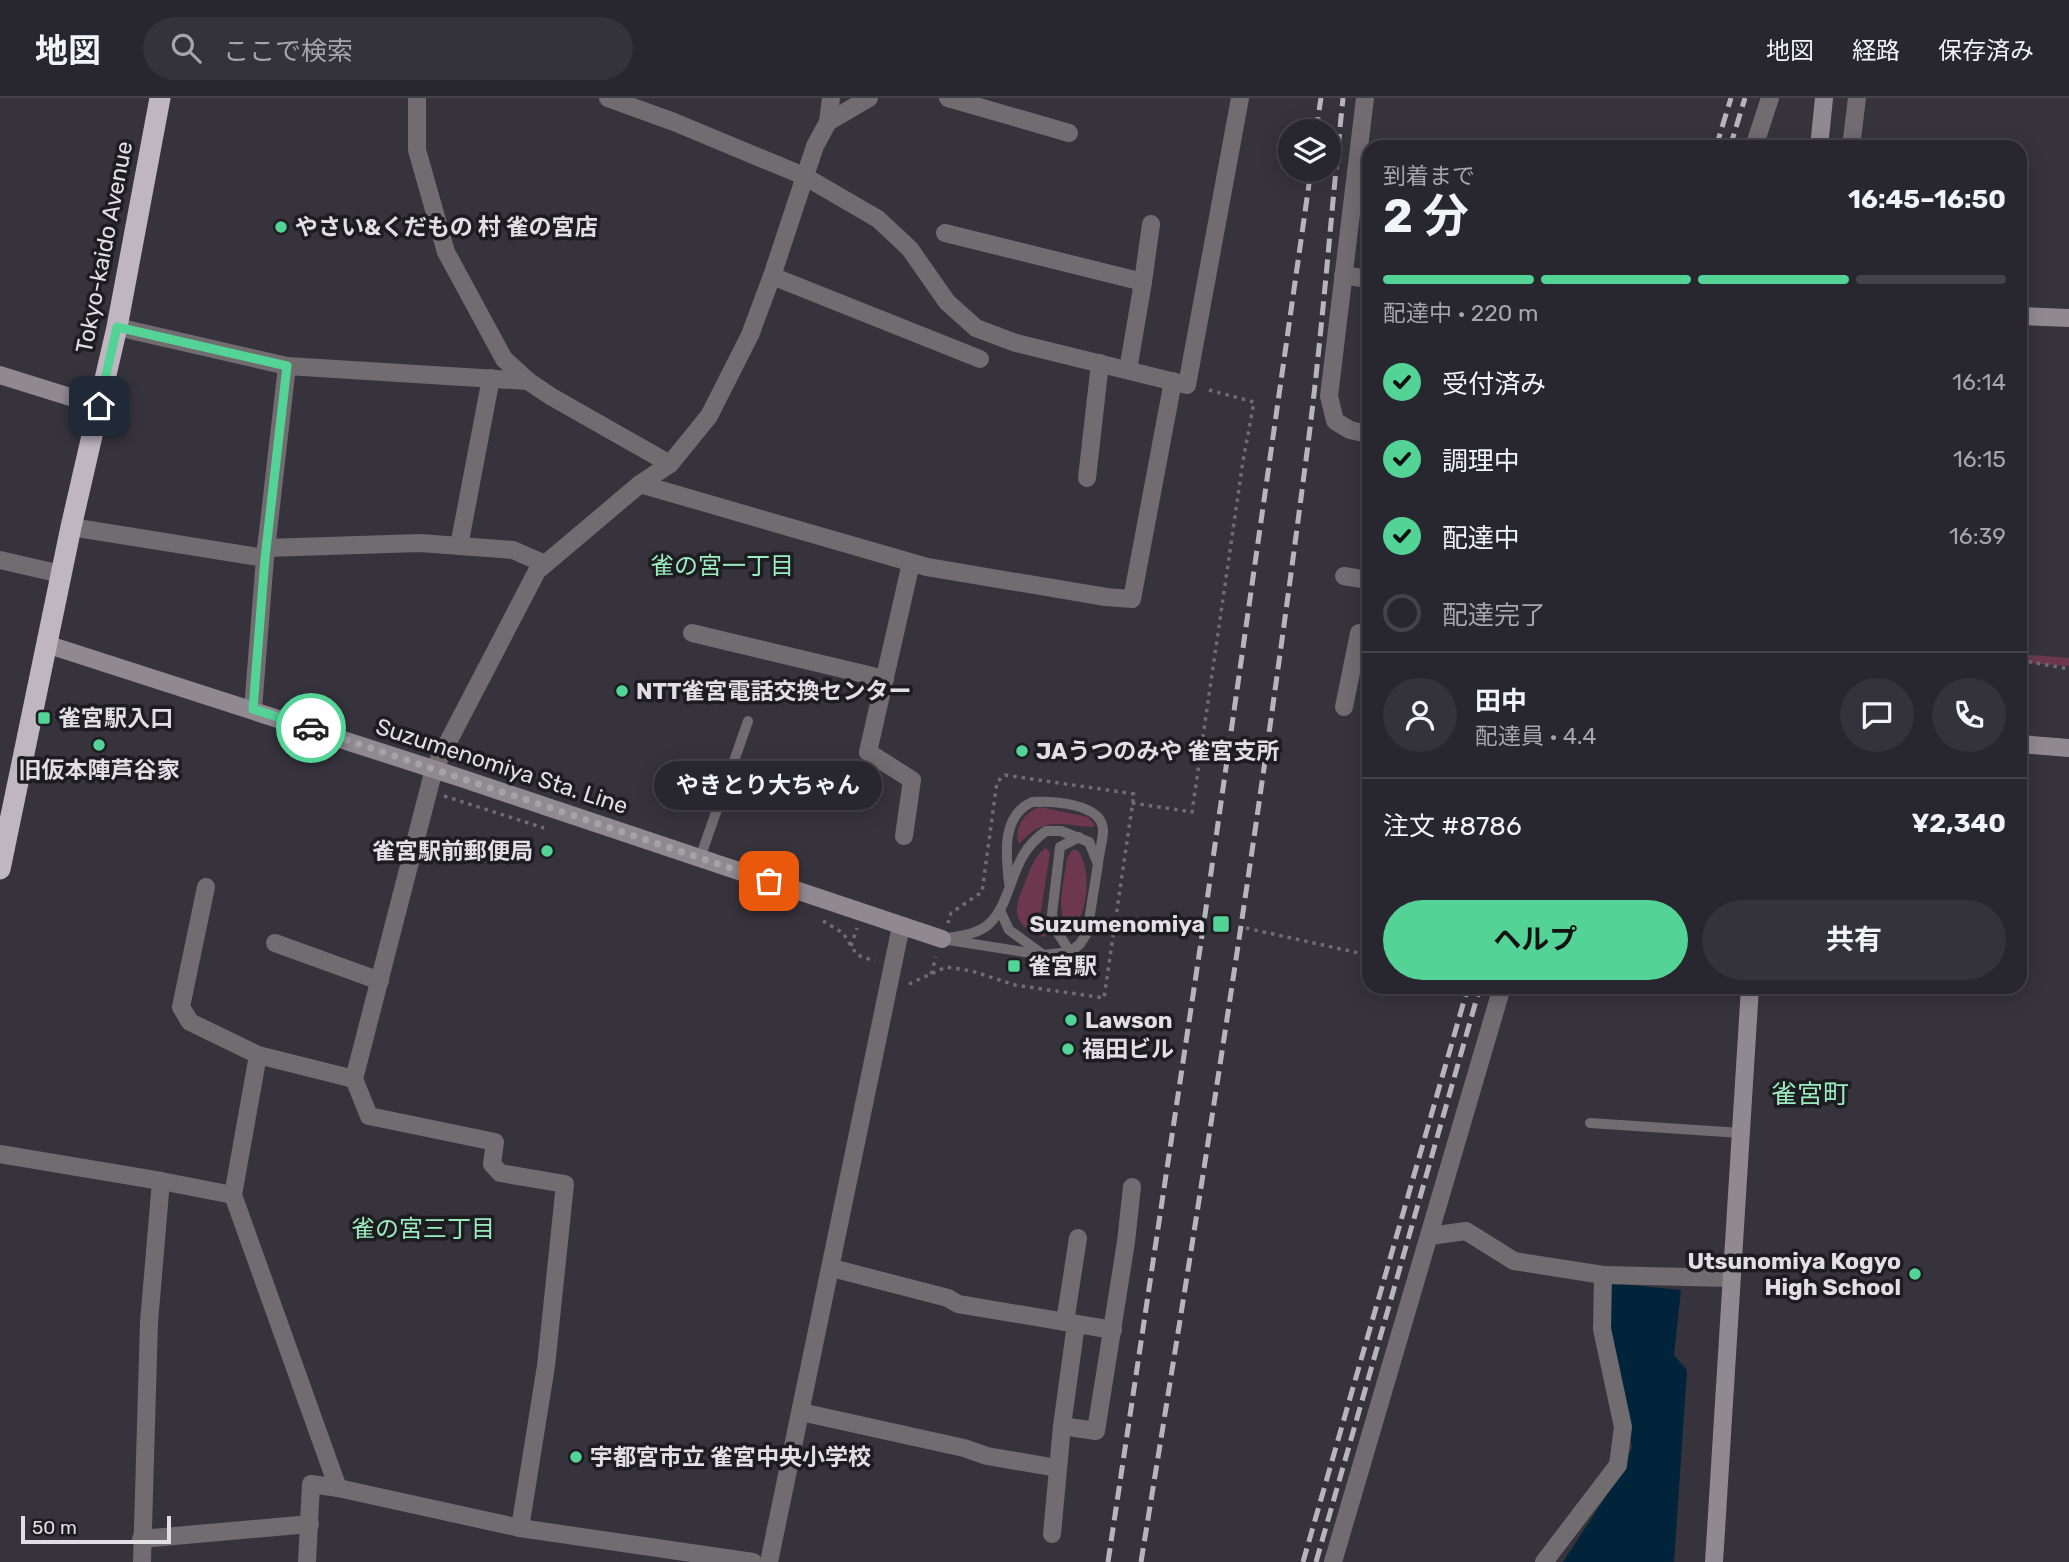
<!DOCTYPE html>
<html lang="ja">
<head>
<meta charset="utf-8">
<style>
	:root { --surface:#28262e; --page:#34323a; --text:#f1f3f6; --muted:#a5a5aa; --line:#44434a; --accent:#54d396 }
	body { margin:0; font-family:Rubik,"Noto Sans JP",sans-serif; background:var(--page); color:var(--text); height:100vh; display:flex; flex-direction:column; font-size:26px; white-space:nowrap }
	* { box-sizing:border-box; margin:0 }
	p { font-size:23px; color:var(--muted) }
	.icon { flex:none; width:38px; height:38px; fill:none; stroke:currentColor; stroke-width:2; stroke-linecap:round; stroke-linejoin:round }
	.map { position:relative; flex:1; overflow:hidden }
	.sheet { position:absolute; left:1362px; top:42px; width:665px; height:854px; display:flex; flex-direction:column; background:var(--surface); border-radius:21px; box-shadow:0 4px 18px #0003,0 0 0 2px var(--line) }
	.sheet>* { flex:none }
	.controls { position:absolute; left:1278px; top:21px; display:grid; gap:14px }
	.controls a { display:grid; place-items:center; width:63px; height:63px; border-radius:50%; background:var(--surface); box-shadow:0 4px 18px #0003,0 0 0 2px var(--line); font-size:35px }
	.scale { position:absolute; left:21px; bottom:18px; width:150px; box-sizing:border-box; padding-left:7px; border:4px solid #e1dfe5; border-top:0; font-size:19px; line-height:24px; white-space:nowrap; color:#e1dfe5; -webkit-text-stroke:5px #1d1c20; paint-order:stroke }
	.pin { position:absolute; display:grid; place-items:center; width:60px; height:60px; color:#fff; margin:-30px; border-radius:14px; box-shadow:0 4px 10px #0006 }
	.courier { position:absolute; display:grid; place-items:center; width:70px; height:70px; margin:-35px; border:5px solid #54d396; border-radius:50%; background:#fff; color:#222; box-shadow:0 2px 9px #0007 }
	.bubble { position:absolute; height:49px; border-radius:24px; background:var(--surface); box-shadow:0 4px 18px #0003,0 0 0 2px var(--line); font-size:23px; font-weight:700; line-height:49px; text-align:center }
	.overview em { font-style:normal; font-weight:700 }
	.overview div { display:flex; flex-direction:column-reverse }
	.overview { display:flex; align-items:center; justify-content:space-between; height:119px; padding:0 21px }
	h1 { font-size:46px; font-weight:700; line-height:52px }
	.bar { display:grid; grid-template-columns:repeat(4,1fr); gap:10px 7px; align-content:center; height:84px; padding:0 21px }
	.bar i { height:9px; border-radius:5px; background:var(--line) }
	.bar .selected { background:var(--accent) }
	.bar p { grid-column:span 4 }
	.line { display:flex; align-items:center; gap:18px; padding:0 21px; border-top:2px solid var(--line) }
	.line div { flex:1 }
	.round { display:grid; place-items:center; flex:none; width:74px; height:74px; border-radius:37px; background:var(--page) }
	ol { padding:0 21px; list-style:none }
	li { display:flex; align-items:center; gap:21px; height:77px }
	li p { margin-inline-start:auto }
	li .icon { padding:7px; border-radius:50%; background:var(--accent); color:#111; stroke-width:4 }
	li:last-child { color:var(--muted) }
	li i { width:38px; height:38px; border:4px solid var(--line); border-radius:50% }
	.primary-button { display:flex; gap:14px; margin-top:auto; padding:14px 21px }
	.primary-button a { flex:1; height:80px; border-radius:42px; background:var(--accent); color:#111; font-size:28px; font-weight:700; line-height:80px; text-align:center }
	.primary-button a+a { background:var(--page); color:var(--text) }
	header { display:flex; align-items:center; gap:42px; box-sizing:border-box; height:98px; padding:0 35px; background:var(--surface); border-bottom:2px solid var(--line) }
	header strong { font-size:33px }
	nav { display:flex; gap:38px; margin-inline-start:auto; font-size:24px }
	.search { width:490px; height:63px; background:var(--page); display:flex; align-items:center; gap:18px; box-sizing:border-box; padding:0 24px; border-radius:38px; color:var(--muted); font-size:26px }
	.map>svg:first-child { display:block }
	.green { fill:#6d384e }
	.water { fill:#02243a }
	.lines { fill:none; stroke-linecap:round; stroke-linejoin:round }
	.path { stroke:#6f6c75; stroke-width:3.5; stroke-dasharray:3.5 5; stroke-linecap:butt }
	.lane { stroke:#706c70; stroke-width:10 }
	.street { stroke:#706c70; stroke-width:18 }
	.secondary { stroke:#908a90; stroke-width:18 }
	.highway { stroke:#c0b6c0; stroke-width:21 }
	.rail { stroke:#b7b5bc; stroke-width:5; stroke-dasharray:14 7; stroke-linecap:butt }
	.done { stroke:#a5a3aa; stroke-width:7; stroke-dasharray:0 12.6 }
	.route { stroke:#54d396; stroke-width:9 }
	.poi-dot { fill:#54d396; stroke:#1d1c20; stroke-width:2.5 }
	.labels { text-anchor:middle; stroke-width:7; stroke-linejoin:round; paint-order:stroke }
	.poi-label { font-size:23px; font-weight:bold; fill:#e1dfe5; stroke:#1d1c20; text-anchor:start }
	.street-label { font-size:23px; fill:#e1dfe5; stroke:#1d1c20 }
	.neighbourhood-label { font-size:24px; fill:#9bebbf; stroke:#1d1c20 }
	.quarter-label { font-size:26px; fill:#9bebbf; stroke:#1d1c20 }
</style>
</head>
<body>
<header>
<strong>地図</strong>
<div class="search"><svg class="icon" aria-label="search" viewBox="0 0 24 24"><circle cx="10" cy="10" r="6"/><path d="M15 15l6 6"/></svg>ここで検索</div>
<nav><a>地図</a><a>経路</a><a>保存済み</a></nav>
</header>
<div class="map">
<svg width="2069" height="1464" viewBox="0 0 2069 1464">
	<rect width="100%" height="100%" fill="#36333d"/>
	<g class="green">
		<path d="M2020,556L2069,560V568L2027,565L2022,585H2020Z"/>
		<path d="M1040,709L1088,719L1095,727L1093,729C1059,727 1044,718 1019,746C1013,731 1025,713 1040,709Z"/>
		<path d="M1046,750L1050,755L1040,819L1041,828L1046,838L1043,839C1007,826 1015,807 1028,777C1032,767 1036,756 1046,750Z"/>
		<path d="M1072,752H1077C1092,765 1089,821 1071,831C1053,820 1065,779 1067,760Z"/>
	</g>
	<path class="water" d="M1611,1185L1681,1192L1674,1257L1687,1272L1674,1464H1563L1612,1389L1632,1350L1624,1294L1608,1232Z"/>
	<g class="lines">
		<g class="path">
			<path d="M2020,562L2069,571"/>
			<path d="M444,698L544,730"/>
			<path d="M1132,705L1192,714L1243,363L1254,304L1205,291"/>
			<path d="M823,823L843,835L857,857L875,863"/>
			<path d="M1246,830L1368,857"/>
			<path d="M851,848L857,830"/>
			<path d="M931,876L936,859"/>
			<path d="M909,886L946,869L972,873L1015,887L1104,900L1134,696L1005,677L997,684L982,794L951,815L948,825"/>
		</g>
		<g class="lane">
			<path d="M1046,733H1061L1089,744L1098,766L1087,835L1080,846L1070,854L1043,857L942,841C958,838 977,837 989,826C1015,801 1008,759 1046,733Z"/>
			<path d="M700,760L748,623"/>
			<path d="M1009,785C1006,757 1001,718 1032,704C1052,703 1102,705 1103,732C1103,743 1099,755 1098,765"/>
			<path d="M1000,812L1009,832L1041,855"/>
			<path d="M1070,854L1056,832L1052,816L1060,749L1079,739"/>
			<path d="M1590,1025L1741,1035"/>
		</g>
		<g class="street">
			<path d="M417,0V52L446,154L504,261L528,283L552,299L670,366"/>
			<path d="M608,0L674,24L804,78L878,121L910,151L947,204L976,230L1016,245L1187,287L1240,0"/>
			<path d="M948,0L1069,35"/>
			<path d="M1365,0L1329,298L1335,323L1350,332L1368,336"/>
			<path d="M828,24L831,0"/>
			<path d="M1754,49L1770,0"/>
			<path d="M1851,49L1857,0"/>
			<path d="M945,135L1143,184"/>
			<path d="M1343,177L1368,181"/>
			<path d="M772,178L980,261"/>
			<path d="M117,229L287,268L528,283"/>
			<path d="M1128,272L1143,184L1151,126"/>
			<path d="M1087,380L1100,265"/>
			<path d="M640,386L927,469L1106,499L1132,501L1173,283"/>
			<path d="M71,429L265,460"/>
			<path d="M459,448L491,280"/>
			<path d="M266,450L420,445L513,452L545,466"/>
			<path d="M0,462L61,476"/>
			<path d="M1344,478L1368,482"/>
			<path d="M692,535L885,581"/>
			<path d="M1344,609L1359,535L1368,537"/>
			<path d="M253,611L265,460L287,268"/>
			<path d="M904,738L912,682L868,654L911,465"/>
			<path d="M206,789L181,909L190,924L258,957"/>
			<path d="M275,845L380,883"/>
			<path d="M354,981L369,1018L495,1044L492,1066L500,1075L565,1086L546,1268L520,1430"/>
			<path d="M0,1056L161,1083L233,1097"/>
			<path d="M1430,1138L1466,1133L1514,1163L1603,1177"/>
			<path d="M832,1170L948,1200L958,1206L1113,1232"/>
			<path d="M1065,1224L1078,1140"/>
			<path d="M801,1314L964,1350L987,1358L1057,1370"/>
			<path d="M1062,1328L1096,1333L1126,1144L1132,1089"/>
			<path d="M338,1390L520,1430L753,1464"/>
			<path d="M1052,1436L1062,1328L1076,1226"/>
			<path d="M141,1441L310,1426"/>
			<path d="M142,1464L149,1224L161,1083"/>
			<path d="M307,1464L311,1386L338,1390L233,1097L258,957L354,981L434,671L537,473L640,386L670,366L709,318L750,237L772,178L815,48L828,24L869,0"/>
			<path d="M769,1464L901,828"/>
			<path d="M1333,1464L1502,889"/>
			<path d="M1544,1464L1618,1367L1623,1329L1602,1231L1603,1177L1731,1180"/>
		</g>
		<g class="secondary">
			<path d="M1819,49L1824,0"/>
			<path d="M2020,218L2069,220"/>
			<path d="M0,277L99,308"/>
			<path d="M46,546L464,681L942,841"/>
			<path d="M2020,646L2069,650"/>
			<path d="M1714,1464L1750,889"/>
		</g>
		<path class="highway" d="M0,771L71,429L117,229L160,0"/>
		<g class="rail">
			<path d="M1316,33L1321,0"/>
			<path d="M1716,49L1731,0"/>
			<path d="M1730,49L1745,0"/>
			<path d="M1108,1464L1204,824L1311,72"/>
			<path d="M1141,1464C1200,1102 1257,740 1304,377C1321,252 1330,126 1343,0"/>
			<path d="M1303,1464L1468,889"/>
			<path d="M1316,1464L1480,889"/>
		</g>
	</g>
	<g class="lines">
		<path class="done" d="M311,630L769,783"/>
		<path class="route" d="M99,308L117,229L287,268L265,460L253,611L311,630"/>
	</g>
	<g class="poi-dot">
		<circle cx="281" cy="129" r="7"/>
		<circle cx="622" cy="593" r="7"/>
		<rect x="37" y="613" width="14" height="14" rx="3.5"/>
		<circle cx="99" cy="647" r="7"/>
		<circle cx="1022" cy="653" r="7"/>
		<circle cx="547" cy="753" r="7"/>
		<rect x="1212" y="817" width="18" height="18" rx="3.5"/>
		<rect x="1007" y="861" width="14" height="14" rx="3.5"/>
		<circle cx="1071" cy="922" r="7"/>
		<circle cx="1068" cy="951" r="7"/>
		<circle cx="1915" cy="1176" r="7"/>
		<circle cx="576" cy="1359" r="7"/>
	</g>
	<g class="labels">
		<g class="poi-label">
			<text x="295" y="137">やさい&amp;くだもの 村 雀の宮店</text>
			<text x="636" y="601">NTT雀宮電話交換センター</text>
			<text x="58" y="628">雀宮駅入口</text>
			<text x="1036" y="661">JAうつのみや 雀宮支所</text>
			<text x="99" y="680" text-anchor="middle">旧仮本陣芦谷家</text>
			<text x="533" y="761" text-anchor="end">雀宮駅前郵便局</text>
			<text x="1205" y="834" text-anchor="end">Suzumenomiya</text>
			<text x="1028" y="876">雀宮駅</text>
			<text x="1085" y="930">Lawson</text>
			<text x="1082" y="959">福田ビル</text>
			<text x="1901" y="1171" text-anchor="end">Utsunomiya Kogyo<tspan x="1901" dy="26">High School</tspan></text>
			<text x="590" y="1367">宇都宮市立 雀宮中央小学校</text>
		</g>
		<g class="street-label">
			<text transform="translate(104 149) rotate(-79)" y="8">Tokyo-kaido Avenue</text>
			<text transform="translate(502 668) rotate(18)" y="8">Suzumenomiya Sta. Line</text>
		</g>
		<g class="neighbourhood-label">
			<text x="722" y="476">雀の宮一丁目</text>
			<text x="423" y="1139">雀の宮三丁目</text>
		</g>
		<g class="quarter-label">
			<text x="1810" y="1005">雀宮町</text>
		</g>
	</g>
</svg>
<div class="controls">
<a><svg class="icon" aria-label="layers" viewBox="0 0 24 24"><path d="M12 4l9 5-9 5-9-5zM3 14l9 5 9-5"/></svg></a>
</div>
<div class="scale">50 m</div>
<div class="pin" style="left:769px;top:783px;background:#ea580c"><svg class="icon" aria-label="bag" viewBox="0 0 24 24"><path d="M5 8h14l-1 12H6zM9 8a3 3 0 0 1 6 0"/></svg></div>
<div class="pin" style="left:99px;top:308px;background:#1f2937"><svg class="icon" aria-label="home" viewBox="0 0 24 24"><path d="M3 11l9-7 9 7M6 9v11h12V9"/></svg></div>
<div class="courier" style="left:311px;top:630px"><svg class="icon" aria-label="car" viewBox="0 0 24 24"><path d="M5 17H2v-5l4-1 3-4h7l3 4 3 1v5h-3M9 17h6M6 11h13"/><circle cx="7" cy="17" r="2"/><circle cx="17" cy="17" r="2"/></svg></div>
<div class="bubble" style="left:654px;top:663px;width:228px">やきとり大ちゃん</div>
<section class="sheet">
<div class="overview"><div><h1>2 分</h1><p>到着まで</p></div><em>16:45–16:50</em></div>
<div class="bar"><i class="selected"></i><i class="selected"></i><i class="selected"></i><i></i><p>配達中 · 220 m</p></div>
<ol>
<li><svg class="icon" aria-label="check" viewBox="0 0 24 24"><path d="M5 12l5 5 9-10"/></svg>受付済み<p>16:14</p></li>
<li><svg class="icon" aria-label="check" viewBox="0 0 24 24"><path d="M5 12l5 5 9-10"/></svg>調理中<p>16:15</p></li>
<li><svg class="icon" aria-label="check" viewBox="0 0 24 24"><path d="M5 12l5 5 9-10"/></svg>配達中<p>16:39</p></li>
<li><i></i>配達完了</li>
</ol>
<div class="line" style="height:126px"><a class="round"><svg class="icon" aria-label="person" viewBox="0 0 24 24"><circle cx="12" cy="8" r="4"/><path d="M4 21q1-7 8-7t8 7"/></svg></a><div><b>田中</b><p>配達員 · 4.4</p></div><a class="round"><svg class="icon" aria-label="chat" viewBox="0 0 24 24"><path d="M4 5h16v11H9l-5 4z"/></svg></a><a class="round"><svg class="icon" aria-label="phone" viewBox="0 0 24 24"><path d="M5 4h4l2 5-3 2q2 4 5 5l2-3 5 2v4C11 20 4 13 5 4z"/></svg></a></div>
<div class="line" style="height:91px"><div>注文 #8786</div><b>¥2,340</b></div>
<div class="primary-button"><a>ヘルプ</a><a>共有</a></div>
</section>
</div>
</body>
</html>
